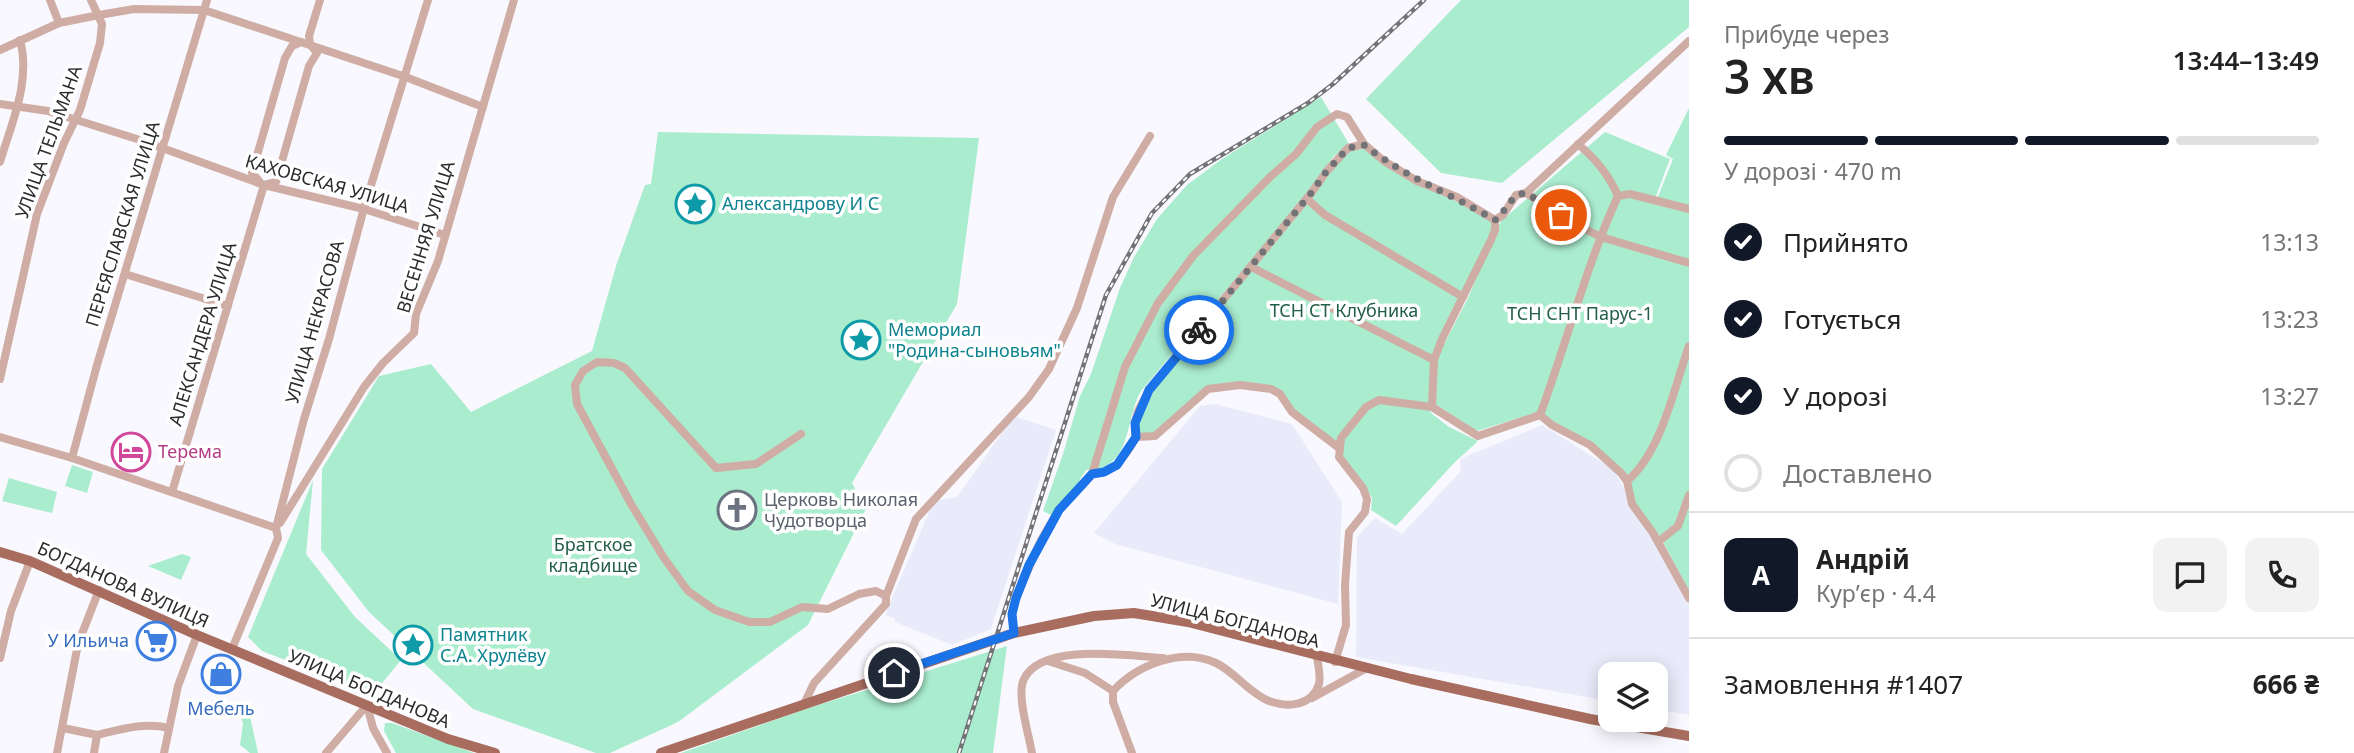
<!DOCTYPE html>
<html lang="uk">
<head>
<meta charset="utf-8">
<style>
	:root { --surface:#fff; --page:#f2f2f2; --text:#222; --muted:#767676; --line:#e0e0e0; --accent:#111827 }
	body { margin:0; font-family:"Noto Sans",sans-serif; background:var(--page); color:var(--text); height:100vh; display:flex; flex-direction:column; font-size:26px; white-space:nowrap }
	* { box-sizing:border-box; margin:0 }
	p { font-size:23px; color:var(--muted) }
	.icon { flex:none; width:38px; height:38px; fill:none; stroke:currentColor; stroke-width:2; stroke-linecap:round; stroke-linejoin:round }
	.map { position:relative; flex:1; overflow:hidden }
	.sheet { display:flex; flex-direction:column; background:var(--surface); width:665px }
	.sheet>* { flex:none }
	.controls { position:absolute; left:1598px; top:662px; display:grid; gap:14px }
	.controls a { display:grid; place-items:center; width:70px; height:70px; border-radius:14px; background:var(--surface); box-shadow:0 4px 18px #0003; font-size:35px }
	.pin { position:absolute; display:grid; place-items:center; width:60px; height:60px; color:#fff; margin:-30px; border:4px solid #fff; border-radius:50%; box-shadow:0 2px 7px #0007 }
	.courier { position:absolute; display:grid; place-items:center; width:70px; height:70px; margin:-35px; border:5px solid #1a73e8; border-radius:50%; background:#fff; color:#222; box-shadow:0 2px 9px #0007 }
	.headline em { font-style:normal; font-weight:600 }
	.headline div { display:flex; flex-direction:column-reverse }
	.headline { display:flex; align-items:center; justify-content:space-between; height:119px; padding:0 35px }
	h1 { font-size:46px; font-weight:600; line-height:52px }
	.bar { display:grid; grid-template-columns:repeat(4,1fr); gap:10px 7px; align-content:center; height:84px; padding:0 35px }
	.bar i { height:9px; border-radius:5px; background:var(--line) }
	.bar .on { background:var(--accent) }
	.bar p { grid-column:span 4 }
	.line { display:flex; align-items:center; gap:18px; padding:0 35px; border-top:2px solid var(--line) }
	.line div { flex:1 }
	.round { display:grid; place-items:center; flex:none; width:74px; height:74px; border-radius:14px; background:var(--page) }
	ol { padding:0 35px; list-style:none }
	li { display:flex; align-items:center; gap:21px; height:77px }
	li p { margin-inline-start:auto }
	li .icon { padding:7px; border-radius:50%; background:var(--accent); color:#fff; stroke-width:4 }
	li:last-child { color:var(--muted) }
	li i { width:38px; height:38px; border:4px solid var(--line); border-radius:50% }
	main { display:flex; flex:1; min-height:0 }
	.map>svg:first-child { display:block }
	.built { fill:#e9ebfa }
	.green { fill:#aaecce }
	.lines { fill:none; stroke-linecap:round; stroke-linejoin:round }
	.minor { stroke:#cfada5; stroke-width:8 }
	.major { stroke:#a86d5f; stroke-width:10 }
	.rail-casing { stroke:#727376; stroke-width:4.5 }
	.rail { stroke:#fff; stroke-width:2; stroke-dasharray:5; stroke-linecap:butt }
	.done { stroke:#727376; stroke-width:7; stroke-dasharray:0 12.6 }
	.route { stroke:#1a73e8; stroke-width:9 }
	.labels { text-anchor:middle; stroke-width:7; stroke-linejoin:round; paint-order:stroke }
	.street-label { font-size:18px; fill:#2a2b2d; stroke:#fff }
	.culture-label { font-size:18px; fill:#0d838f; stroke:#fff; text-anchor:start }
	.park-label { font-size:18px; fill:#235f48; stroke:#fff }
	.hotel-label { font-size:18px; fill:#b23c85; stroke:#fff; text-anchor:start }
	.worship-label { font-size:18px; fill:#5b616d; stroke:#fff; text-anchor:start }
	.shop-label { font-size:18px; fill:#366cbe; stroke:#fff; text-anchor:end }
</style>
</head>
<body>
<main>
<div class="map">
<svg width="1689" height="753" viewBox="0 0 1689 753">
	<rect width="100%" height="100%" fill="#f8f8fe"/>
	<g class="built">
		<path d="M1215,404L1292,424L1342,502L1338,604L1115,544L1094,533L1200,406Z"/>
		<path d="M1014,416L1056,430L991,629L952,645L895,622V619L886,615L888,607L930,510L939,500L957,497Z"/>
		<path d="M1542,425L1613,469L1689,599V715L1656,709V674H1610V701L1356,657L1357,537L1375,518L1402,534L1461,471L1460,459Z"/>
	</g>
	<g class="green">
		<path d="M1461,0H1689V27L1502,183L1441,173L1366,99Z"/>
		<path d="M1321,97L1349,144L1333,157L1308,193L1141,391C1124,420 1133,470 1086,470L1080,479L1077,489L1053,516L1043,511L1063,454L1080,396L1091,374L1120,288L1134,257L1157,219L1187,185L1222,159Z"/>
		<path d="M1689,108V207L1657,199L1673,159L1666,155Z"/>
		<path d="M658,132L979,138L957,304L852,483L866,509L808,625L678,722L610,753H596L473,709L369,612L321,550L322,469L379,376L431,364L471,412L592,351L616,266L645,185L651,184Z"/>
		<path d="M1605,132L1670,159L1653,204L1689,213V590L1659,535L1634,504L1628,475L1589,441L1535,413L1477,431L1435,404L1437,358L1467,300L1501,221Z"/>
		<path d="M1362,148L1491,221L1493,229L1432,355L1429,403L1431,413L1449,427L1478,441L1454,463L1396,526L1371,510L1372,498L1364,485L1343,458L1336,443L1295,411L1272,387L1208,388L1155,433L1140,435L1138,424L1157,383L1329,171L1349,150Z"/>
		<path d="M72,465L93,472L87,493L65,486Z"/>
		<path d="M9,478L57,492L52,513L2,501Z"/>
		<path d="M313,480L306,554L355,617L401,660L373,694L262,651L248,637Z"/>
		<path d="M182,554L191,557L181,580L148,566Z"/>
		<path d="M1007,646L993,753H681L809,708Z"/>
		<path d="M227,702L248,707L258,753H250L240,745L243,724L241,717L231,714Z"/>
		<path d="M385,723H392L474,753H396L384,731Z"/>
	</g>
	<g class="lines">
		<g class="minor">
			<path d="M50,0L59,23"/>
			<path d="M0,50L59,23L99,15L134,9L204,10L403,76L483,107"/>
			<path d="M0,104L48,111L140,140L264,185L364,209L445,235"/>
			<path d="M0,162C12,122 31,81 20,40"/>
			<path d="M259,181L252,173L285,58L292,46L301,42"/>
			<path d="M1526,193L1579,226L1601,237L1689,263"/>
			<path d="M1618,196L1630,194L1689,209"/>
			<path d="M1307,199L1325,215L1463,297"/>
			<path d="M1251,267L1434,360"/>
			<path d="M125,274L228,306"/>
			<path d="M0,379L37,214L64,143L80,110L100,43L102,24L91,0"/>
			<path d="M1432,407L1478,436L1540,415C1567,342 1586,266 1618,196C1609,175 1596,159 1578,144"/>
			<path d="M1540,415L1552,425L1590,445L1621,473L1627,481L1632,504L1653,533L1689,598"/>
			<path d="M801,434L756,464L716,468L625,368L614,363L597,362L583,371L575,385L577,404L631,504L664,558L688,591L715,610L749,622H770L802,607L828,609L859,594L876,591L886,596V604L814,683L804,704"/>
			<path d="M0,437L72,458L276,528"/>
			<path d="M1136,437L1155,436L1208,389L1240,385L1271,389L1280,394L1292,412L1339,448"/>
			<path d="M72,458L97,365L207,0"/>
			<path d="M1092,474L1125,367L1158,303L1193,256L1270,177L1296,154L1317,127L1337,114L1347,117L1364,144"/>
			<path d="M1627,481C1662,452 1674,387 1689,346"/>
			<path d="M172,492L264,185L276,182L309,66L317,53L310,44L309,36L320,0"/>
			<path d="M280,523L364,387L383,363L414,333L416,314L438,261L514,0"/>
			<path d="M1658,542L1678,526L1689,495"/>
			<path d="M886,596L916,519L1029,397L1049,369L1077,308L1113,197L1150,136"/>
			<path d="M1014,633L1012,614L1016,598L1041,540L1059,510L1092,474L1104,472L1117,465L1129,449L1136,437L1135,423L1138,411L1149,390L1312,192L1326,172L1348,148L1364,144L1384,161L1417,181L1457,197L1495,220"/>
			<path d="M232,649L278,538L276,528L304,419L329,339L364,208L428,0"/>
			<path d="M0,658L11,611L30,561"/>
			<path d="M1048,661L1085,673L1113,691"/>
			<path d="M1335,662L1346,625L1345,585L1349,532L1365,512L1367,499L1363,488L1339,457L1341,438L1366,407L1379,400L1432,407L1434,360L1442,339L1491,240L1495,230V220L1503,215L1516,195L1526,193L1689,41"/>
			<path d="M1312,698L1365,669"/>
			<path d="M367,705L373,728L387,753"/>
			<path d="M63,728L97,735L94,753"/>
			<path d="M97,735C122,729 144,722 169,728"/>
			<path d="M57,753L78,644L99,590"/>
			<path d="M164,753L178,686L197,635"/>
			<path d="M326,753L367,705"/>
			<path d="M1032,753C1029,735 1016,694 1024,679C1042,642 1129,656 1163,658"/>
			<path d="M1132,753L1113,702V691C1137,665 1181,647 1216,663C1235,672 1249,693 1269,701C1288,708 1312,706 1319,684C1321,676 1318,665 1317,657"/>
		</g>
		<g class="major">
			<path d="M0,552L30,561L197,635L448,739L495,753"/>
			<path d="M661,753L1014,633L1094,616L1134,613L1188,622L1411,679L1590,719L1689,736"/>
		</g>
		<defs>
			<path id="rail" d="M959,753L1106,295L1152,213L1190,174L1308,103L1333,84L1424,0"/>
		</defs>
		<use href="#rail" class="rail-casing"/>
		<use href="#rail" class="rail"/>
	</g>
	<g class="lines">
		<path class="done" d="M1199,330L1312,192L1326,172L1348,148L1364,145C1405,177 1451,194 1495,220C1507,211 1510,194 1526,193L1561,215"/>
		<path class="route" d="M894,673L1014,633L1012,614L1016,598L1029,565L1059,510L1092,474L1104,472L1117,465L1136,437L1135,423L1149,390L1199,330"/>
	</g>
	<defs>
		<symbol id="sight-ring" viewBox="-11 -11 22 22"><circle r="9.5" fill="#fff" stroke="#0f9aa8" stroke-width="1.5"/><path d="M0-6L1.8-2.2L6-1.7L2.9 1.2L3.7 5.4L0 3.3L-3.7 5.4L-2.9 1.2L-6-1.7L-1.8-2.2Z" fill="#0f9aa8"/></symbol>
		<symbol id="hotel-ring" viewBox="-11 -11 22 22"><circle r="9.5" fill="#fff" stroke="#d1479c" stroke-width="1.5"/><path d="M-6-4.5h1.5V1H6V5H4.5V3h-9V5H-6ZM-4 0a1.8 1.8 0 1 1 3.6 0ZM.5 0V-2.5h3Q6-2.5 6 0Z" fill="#d1479c"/></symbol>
		<symbol id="church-ring" viewBox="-11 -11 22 22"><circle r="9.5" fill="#fff" stroke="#6b7280" stroke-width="1.5"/><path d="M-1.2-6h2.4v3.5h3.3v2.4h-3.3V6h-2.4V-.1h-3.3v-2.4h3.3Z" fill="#6b7280"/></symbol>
		<symbol id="supermarket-ring" viewBox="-11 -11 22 22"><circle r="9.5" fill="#fff" stroke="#3f7fe0" stroke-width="1.5"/><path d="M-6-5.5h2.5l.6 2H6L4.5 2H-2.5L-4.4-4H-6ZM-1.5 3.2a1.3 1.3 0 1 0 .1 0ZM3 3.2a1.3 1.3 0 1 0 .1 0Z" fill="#3f7fe0"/></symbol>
		<symbol id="shop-ring" viewBox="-11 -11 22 22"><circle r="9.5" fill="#fff" stroke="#3f7fe0" stroke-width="1.5"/><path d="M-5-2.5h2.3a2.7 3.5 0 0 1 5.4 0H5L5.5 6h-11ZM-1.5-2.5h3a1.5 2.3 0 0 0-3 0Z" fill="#3f7fe0"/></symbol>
	</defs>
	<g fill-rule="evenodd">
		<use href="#sight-ring" x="673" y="182" width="44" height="44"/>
		<use href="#sight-ring" x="839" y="318" width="44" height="44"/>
		<use href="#hotel-ring" x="109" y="430" width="44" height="44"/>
		<use href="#church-ring" x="715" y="488" width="44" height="44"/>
		<use href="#supermarket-ring" x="134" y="619" width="44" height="44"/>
		<use href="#sight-ring" x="391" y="623" width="44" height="44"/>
		<use href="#shop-ring" x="199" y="652" width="44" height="44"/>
	</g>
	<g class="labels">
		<g class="street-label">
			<text transform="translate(49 142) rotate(-70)" y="6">УЛИЦА ТЕЛЬМАНА</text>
			<text transform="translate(327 184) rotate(16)" y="6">КАХОВСКАЯ УЛИЦА</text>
			<text transform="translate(123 224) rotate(-73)" y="6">ПЕРЕЯСЛАВСКАЯ УЛИЦА</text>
			<text transform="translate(426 237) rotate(-73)" y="6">ВЕСЕННЯЯ УЛИЦА</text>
			<text transform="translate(315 322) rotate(-74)" y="6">УЛИЦА НЕКРАСОВА</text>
			<text transform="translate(203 334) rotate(-73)" y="6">АЛЕКСАНДЕРА УЛИЦА</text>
			<text transform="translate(123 585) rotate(24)" y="6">БОГДАНОВА ВУЛИЦЯ</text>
			<text transform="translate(1235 621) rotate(14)" y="6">УЛИЦА БОГДАНОВА</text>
			<text transform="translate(369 689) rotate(23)" y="6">УЛИЦА БОГДАНОВА</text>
		</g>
		<g class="culture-label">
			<text x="722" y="210">Александрову И С</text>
			<text x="888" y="336">Мемориал<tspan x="888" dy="21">"Родина-сыновьям"</tspan></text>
			<text x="440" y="641">Памятник<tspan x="440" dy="21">С.А. Хрулёву</tspan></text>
		</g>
		<g class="park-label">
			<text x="1344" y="317">ТСН СТ Клубника</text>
			<text x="1580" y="320">ТСН СНТ Парус-1</text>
			<text x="593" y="551">Братское<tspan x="593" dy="21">кладбище</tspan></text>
		</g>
		<g class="hotel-label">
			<text x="158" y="458">Терема</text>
		</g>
		<g class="worship-label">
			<text x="764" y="506">Церковь Николая<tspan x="764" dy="21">Чудотворца</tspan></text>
		</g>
		<g class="shop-label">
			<text x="129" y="647">У Ильича</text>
			<text x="221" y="715" text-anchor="middle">Мебель</text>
		</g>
	</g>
</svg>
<div class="controls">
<a><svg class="icon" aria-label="layers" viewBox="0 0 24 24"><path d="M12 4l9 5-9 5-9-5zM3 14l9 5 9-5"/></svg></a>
</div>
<div class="pin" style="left:1561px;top:215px;background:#ea580c"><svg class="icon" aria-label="bag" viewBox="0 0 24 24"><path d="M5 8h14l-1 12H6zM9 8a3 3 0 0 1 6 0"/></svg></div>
<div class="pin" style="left:894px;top:673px;background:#1f2937"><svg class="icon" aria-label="home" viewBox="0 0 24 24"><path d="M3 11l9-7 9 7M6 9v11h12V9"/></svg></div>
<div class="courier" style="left:1199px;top:330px"><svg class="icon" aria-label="bike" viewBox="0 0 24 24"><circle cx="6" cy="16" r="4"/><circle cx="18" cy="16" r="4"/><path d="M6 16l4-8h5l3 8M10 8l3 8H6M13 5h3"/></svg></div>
</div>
<section class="sheet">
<div class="headline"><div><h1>3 хв</h1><p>Прибуде через</p></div><em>13:44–13:49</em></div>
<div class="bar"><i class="on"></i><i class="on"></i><i class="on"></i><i></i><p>У дорозі · 470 m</p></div>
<ol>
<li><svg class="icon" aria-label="check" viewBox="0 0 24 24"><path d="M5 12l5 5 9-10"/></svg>Прийнято<p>13:13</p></li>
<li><svg class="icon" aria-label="check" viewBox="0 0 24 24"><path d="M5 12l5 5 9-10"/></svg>Готується<p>13:23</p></li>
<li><svg class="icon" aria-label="check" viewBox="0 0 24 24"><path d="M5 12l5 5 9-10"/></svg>У дорозі<p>13:27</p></li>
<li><i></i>Доставлено</li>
</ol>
<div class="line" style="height:126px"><b class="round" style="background:var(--accent);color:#fff">А</b><div><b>Андрій</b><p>Кур’єр · 4.4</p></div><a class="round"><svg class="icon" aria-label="chat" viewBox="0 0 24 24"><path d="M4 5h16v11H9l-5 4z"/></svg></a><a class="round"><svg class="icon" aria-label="phone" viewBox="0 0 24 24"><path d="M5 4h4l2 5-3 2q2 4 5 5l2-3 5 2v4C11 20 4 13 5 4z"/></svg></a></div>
<div class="line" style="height:91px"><div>Замовлення #1407</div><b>666 ₴</b></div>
</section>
</main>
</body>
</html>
